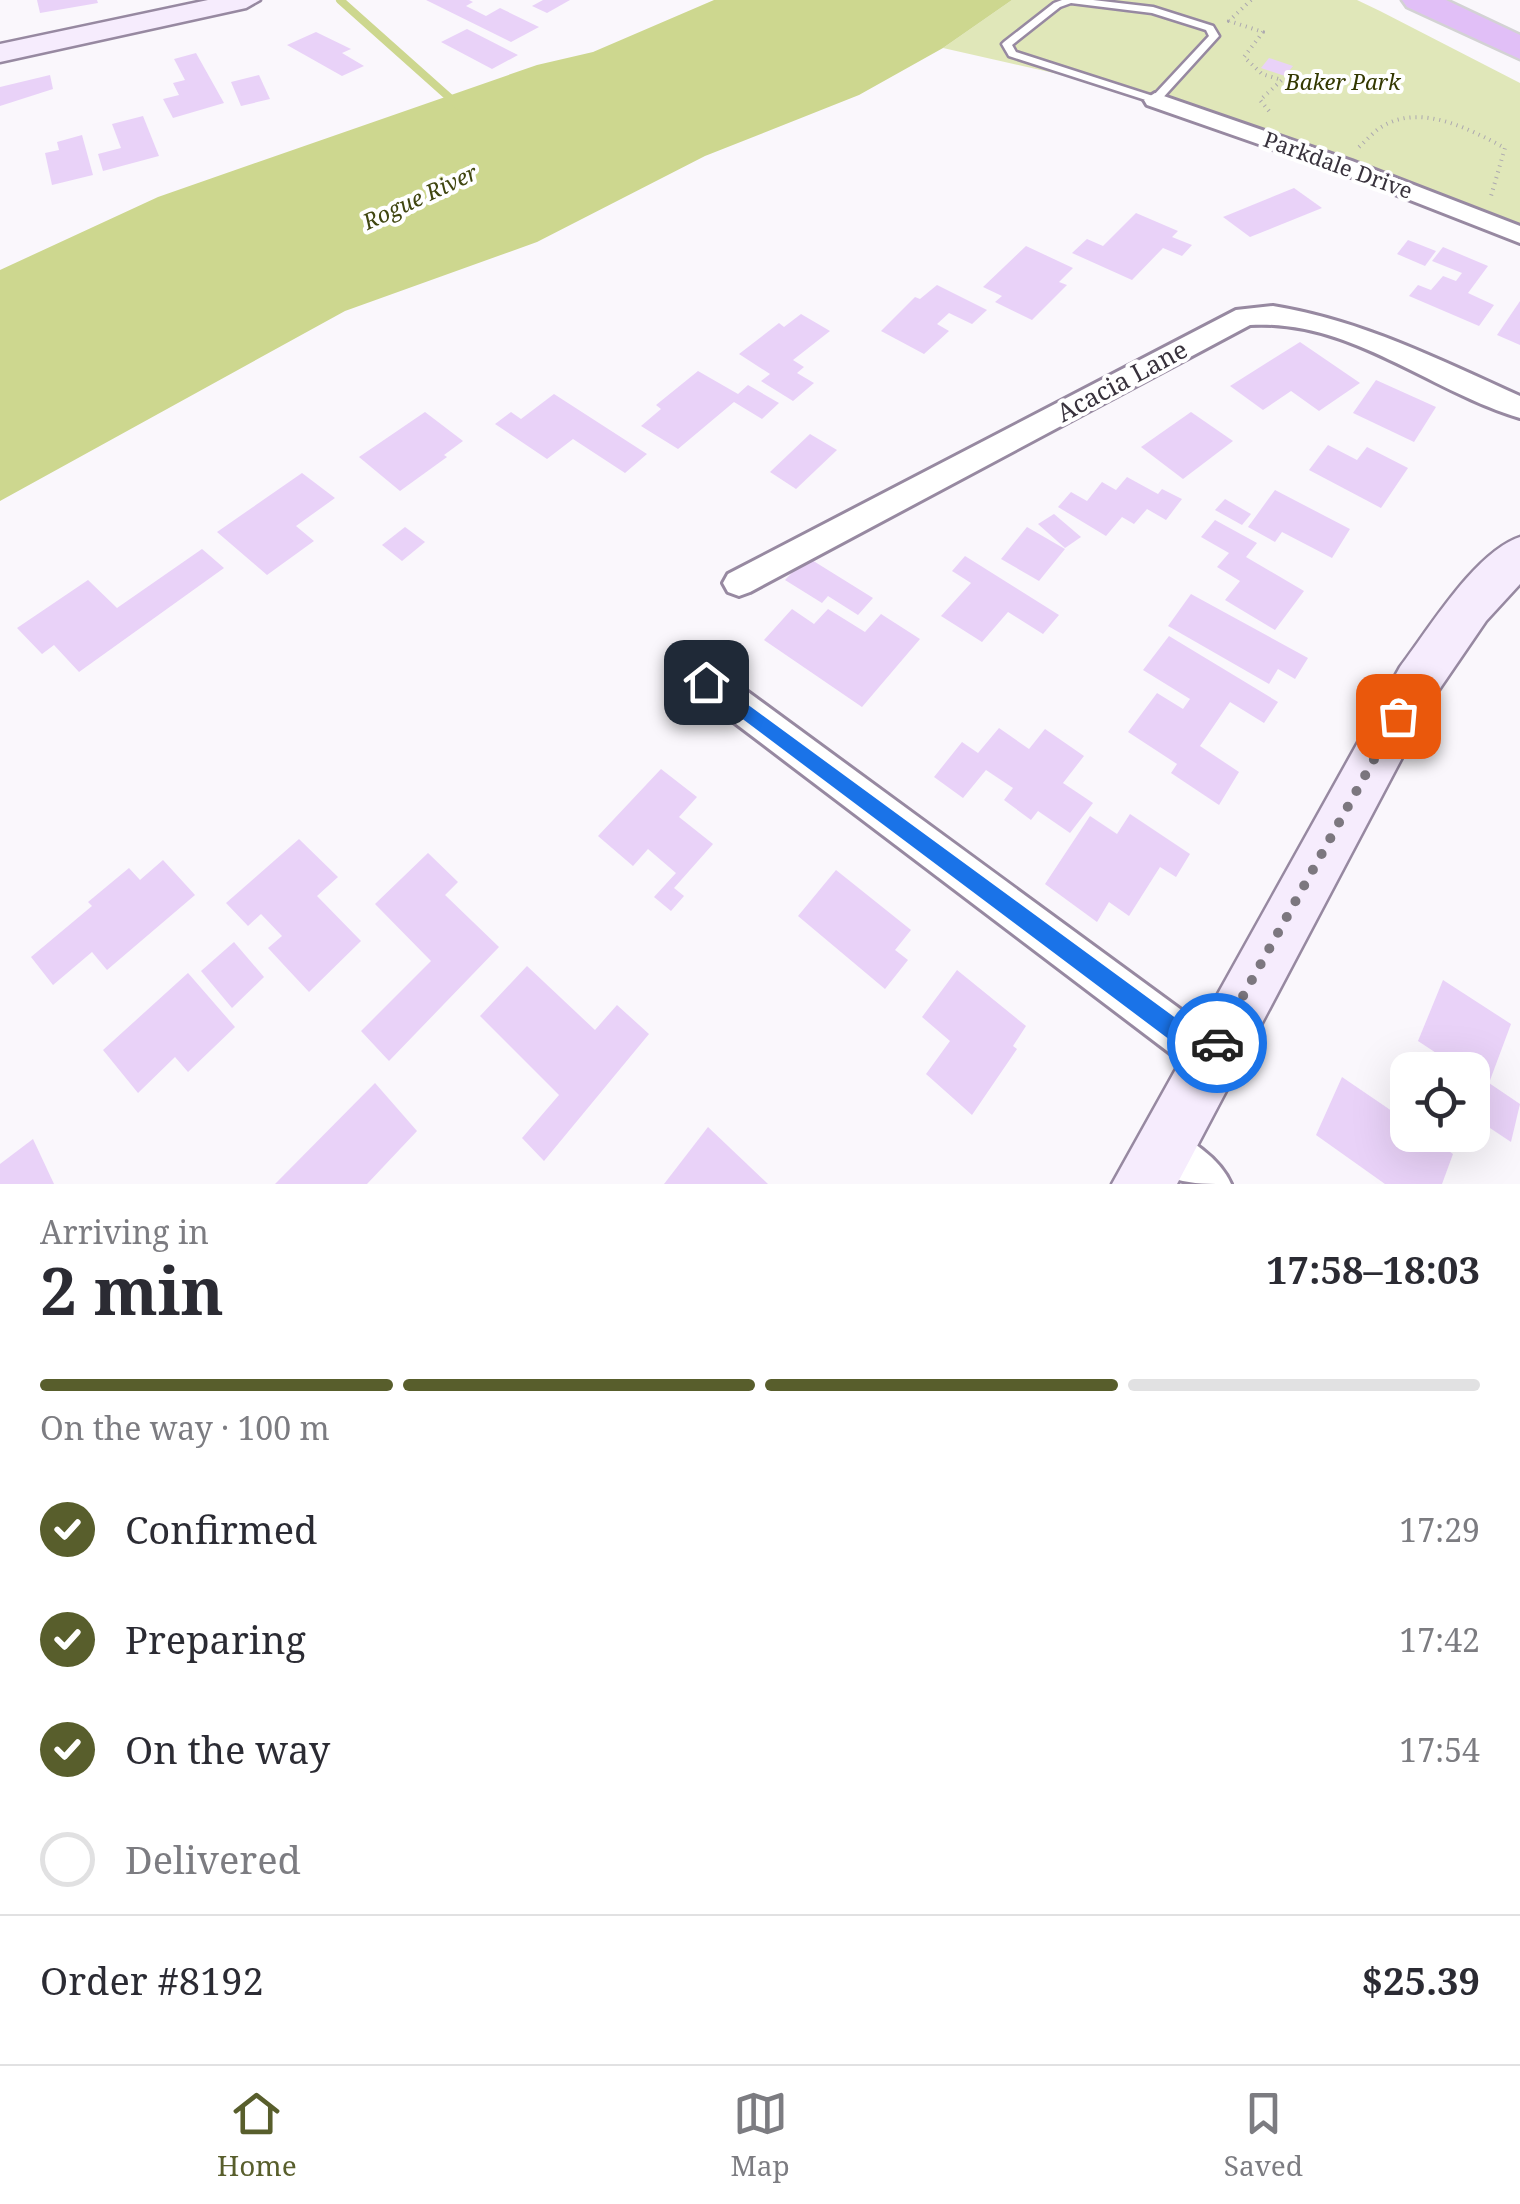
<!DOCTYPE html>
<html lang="en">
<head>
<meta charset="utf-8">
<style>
	:root { --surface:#fff; --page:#f2f2f3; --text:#2b2b33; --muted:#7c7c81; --line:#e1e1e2; --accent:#585e2c }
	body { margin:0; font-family:"Noto Serif",serif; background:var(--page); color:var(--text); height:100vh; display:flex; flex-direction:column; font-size:38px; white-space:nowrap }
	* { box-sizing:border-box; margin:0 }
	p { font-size:32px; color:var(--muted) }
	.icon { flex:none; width:55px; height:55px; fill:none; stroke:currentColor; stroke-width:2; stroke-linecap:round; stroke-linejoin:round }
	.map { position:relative; height:1184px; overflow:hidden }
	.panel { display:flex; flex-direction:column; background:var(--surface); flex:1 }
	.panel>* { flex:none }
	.tools { position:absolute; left:1390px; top:1052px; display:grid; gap:20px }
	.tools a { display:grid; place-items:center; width:100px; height:100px; border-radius:20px; background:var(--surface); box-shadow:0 10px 40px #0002; font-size:50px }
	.pin { position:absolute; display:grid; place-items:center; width:85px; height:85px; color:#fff; margin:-42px; border-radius:20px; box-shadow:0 5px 15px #0006 }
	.courier { position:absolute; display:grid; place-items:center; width:100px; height:100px; margin:-50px; border:8px solid #1a73e8; border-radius:50%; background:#fff; color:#222; box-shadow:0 2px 12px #0007 }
	.overview em { font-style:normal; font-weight:700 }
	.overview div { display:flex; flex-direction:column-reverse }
	.overview { display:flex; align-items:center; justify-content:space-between; height:170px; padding:0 40px }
	h1 { font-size:65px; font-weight:700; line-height:75px }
	.bar { display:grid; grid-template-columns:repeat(4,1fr); gap:15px 10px; align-content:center; height:120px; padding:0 40px }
	.bar i { height:12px; border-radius:8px; background:var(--line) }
	.bar .active { background:var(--accent) }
	.bar p { grid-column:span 4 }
	.line { display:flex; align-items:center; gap:25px; padding:0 40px; border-top:2px solid var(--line) }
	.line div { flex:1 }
	ol { padding:0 40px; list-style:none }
	li { display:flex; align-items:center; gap:30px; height:110px }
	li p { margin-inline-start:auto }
	li .icon { padding:10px; border-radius:50%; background:var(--accent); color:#fff; stroke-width:4 }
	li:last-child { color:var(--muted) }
	li i { width:55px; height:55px; border:5px solid var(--line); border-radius:50% }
	.tabs { display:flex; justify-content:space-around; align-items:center; height:140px; border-top:2px solid var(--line); background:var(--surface); font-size:28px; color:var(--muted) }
	.tabs a { display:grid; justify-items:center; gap:5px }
	.tabs .active { color:var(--accent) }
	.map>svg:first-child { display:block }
	.green { fill:#e0e7b9 }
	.water { fill:#cdd78f }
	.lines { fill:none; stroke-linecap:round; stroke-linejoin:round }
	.stream { stroke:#cdd78f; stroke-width:8 }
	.building { fill:#e9d2f8 }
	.lane-casing { stroke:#9789a1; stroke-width:5 }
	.street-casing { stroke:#9789a1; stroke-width:6 }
	.secondary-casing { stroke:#9789a1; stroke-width:5 }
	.highway-casing { stroke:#d3d2d4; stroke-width:5 }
	.path { stroke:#aca8af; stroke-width:4; stroke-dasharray:1 5; stroke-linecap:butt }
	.lane { fill:#fff; fill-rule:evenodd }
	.street { fill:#fff; fill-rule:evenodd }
	.secondary { fill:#f6ecfd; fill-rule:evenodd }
	.highway { fill:#e1bff7; fill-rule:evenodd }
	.route { fill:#1a73e8 }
	.done { stroke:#7c777f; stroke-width:10; stroke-dasharray:0 18 }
	.labels { text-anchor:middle; stroke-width:8; stroke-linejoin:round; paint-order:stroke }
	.far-park-label { font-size:22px; font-style:italic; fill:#333800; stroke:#fff }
	.far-street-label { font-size:22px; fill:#38323c; stroke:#fff }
	.far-water-label { font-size:22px; font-style:italic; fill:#404610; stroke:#fff }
	.street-label { font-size:25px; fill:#38323c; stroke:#fff }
</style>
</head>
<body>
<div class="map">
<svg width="1520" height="1184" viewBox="0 0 1520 1184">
	<rect width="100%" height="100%" fill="#faf7fc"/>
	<path class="green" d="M1012,0H1357L1380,11L1520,83V238L1107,85L943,48Z"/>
	<path class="water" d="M714,0H1012L943,48L859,95L705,156L537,242L345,311L0,501V270L158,197L537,65L593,52Z"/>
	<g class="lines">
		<path class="stream" d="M340,0L460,107"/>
	</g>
	<g class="building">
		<path d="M37,0H97L98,3L40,13Z"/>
		<path d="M426,0H469L473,2L466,6L486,16L500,8L539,27L511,42Z"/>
		<path d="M543,0H570L547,13L532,6Z"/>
		<path d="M467,29L518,55L492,69L441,42Z"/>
		<path d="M316,32L351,49L342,53L364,66L342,76L287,45Z"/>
		<path d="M196,53L224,103L173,118L163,99L179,95L173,83L185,80L174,59Z"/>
		<path d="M1269,58L1293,66L1285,76L1261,68Z"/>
		<path d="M50,75L53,89L0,106V87Z"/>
		<path d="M259,75L270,99L241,106L231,82Z"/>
		<path d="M143,116L159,156L103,171L98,154L121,148L112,124Z"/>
		<path d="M82,135L93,175L52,185L45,153L59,150L57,142Z"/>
		<path d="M1294,188L1322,208L1250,237L1223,217Z"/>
		<path d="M1136,213L1178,231L1172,237L1192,245L1182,256L1163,248L1132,280L1072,253L1087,239L1103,246Z"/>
		<path d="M1408,240L1436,251L1425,266L1397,254Z"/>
		<path d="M1026,246L1073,268L1059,282L1067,285L1032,320L995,302L1002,296L983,287Z"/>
		<path d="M1443,247L1488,266L1468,293L1494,305L1479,326L1409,296L1418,285L1431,290L1443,276L1456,281L1462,273L1432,261Z"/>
		<path d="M937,285L987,310L972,324L949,313L937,324L949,331L924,354L881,331L915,297L920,299Z"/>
		<path d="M1520,301V345L1497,335Z"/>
		<path d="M801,314L830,331L793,360L804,367L797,373L814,383L793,401L761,381L770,374L739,354L779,323L784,327Z"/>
		<path d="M1300,342L1360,383L1319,411L1291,391L1263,410L1230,386Z"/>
		<path d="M698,371L738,394L748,385L779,403L762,419L734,402L678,449L641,426L661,409L656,405Z"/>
		<path d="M1376,380L1436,407L1414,442L1353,413Z"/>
		<path d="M554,394L647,454L625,473L573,439L547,459L495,424L511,412L521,419Z"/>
		<path d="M425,412L463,441L444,455L447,457L400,491L359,457Z"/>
		<path d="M1191,412L1233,441L1183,479L1141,447Z"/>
		<path d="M810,434L837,450L796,489L770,472Z"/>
		<path d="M1328,445L1357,460L1367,447L1408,468L1381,508L1309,470Z"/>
		<path d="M302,473L335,498L296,526L314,541L267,575L217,532Z"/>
		<path d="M1127,477L1158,494L1162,489L1182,499L1166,520L1147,509L1134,524L1122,517L1106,536L1058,507L1071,492L1087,501L1102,482L1116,490Z"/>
		<path d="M1275,490L1350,529L1332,558L1282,532L1275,542L1248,527Z"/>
		<path d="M1225,499L1251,514L1242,525L1215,510Z"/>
		<path d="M1054,514L1081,537L1065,548L1038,524Z"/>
		<path d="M1215,520L1257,543L1246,557L1304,591L1275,630L1225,600L1240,581L1217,567L1229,553L1201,537Z"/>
		<path d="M405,527L425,542L402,561L382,545Z"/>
		<path d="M1027,527L1065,549L1039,581L1001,559Z"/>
		<path d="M202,549L224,568L79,672L54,645L42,654L17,628L88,580L117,608Z"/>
		<path d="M965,556L1059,615L1043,634L1008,612L982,642L941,616L971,583L952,571Z"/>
		<path d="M807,557L873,598L858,615L828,596L822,603L785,580Z"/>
		<path d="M1191,594L1308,658L1295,679L1278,669L1269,684L1168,626Z"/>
		<path d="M792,609L814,624L828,609L865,632L881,614L920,639L862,707L764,640Z"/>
		<path d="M1169,636L1278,702L1264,723L1230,702L1200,746L1239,772L1219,805L1171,773L1177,764L1128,732L1157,693L1183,709L1190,699L1143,670Z"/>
		<path d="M999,728L1029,749L1045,729L1084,756L1063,783L1093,803L1070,833L1038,811L1031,820L1004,800L1013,788L986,770L963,798L934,777L962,742L978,753Z"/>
		<path d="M661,769L697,797L679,817L713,844L674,888L684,896L671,911L654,897L676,873L648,849L633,866L598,836Z"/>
		<path d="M1130,814L1190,854L1176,877L1160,867L1129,916L1109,902L1097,922L1045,884L1090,816L1117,834Z"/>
		<path d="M299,839L338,877L317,896L361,941L309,992L268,948L282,936L261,914L248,926L226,903Z"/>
		<path d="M428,853L458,882L445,895L499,947L389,1061L361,1031L431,961L375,904Z"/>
		<path d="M163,860L195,895L107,970L92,952L53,985L31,957L92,906L88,902L129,868L140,880Z"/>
		<path d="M836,870L911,930L895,950L908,960L885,989L798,916Z"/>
		<path d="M234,942L264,977L232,1008L201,971Z"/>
		<path d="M527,966L595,1030L617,1005L649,1034L544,1161L522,1138L559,1095L480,1016Z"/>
		<path d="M957,970L1026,1026L1013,1046L1017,1049L972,1115L926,1074L950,1041L922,1017Z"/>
		<path d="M188,973L235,1027L188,1072L175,1057L138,1093L103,1050Z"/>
		<path d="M1443,980L1511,1024L1489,1083L1520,1104L1511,1142L1472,1116V1070H1462L1418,1041Z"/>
		<path d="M1342,1077L1408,1122V1135H1426L1453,1154L1442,1184H1385L1316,1135Z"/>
		<path d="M375,1083L417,1131L367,1184H275Z"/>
		<path d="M708,1127L768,1184H664Z"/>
		<path d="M33,1139L54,1184H0V1164Z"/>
	</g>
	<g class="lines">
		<defs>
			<path id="lane" d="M1062,0H1093L1153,7L1213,26L1219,36L1159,102L1155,103L1009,56L1002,44L1004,42L1054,3ZM1071,3L1152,13L1206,30L1209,36L1153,96L1016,52L1012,45L1060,7Z"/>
			<g id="street">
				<path d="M1155,93L1352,161L1520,226V243L1336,171L1147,105L1144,100Z"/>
				<path d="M1273,306C1361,320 1440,360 1520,396V418C1429,391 1350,319 1250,325L750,592L739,596L728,592L723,583L728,574L1236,310Z"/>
				<path d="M706,666L718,670L1225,1042L1231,1057L1225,1072L1210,1078L1195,1072L694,692L689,681L694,670Z"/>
				<path d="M1162,1126C1188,1137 1220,1158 1231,1184C1190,1184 1158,1184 1140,1148L1146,1132Z"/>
			</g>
			<g id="secondary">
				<path d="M208,0H260L246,8L0,62V44Z"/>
				<path d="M1520,537V584L1486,621L1434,697L1177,1184H1112L1400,667C1429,629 1475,552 1520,537Z"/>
			</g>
			<path id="highway" d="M1402,0H1446L1520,35V59L1407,7Z"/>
		</defs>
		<use href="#lane" class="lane-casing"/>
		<use href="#street" class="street-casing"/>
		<use href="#secondary" class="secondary-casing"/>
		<use href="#highway" class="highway-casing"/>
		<g class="path">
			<path d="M1251,0L1229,21L1263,32L1244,57L1262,74L1282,80L1260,100L1269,111"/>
			<path d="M1359,147C1367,140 1374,131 1383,126C1422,103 1471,130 1505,148L1491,196"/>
		</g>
		<use href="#lane" class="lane"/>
		<use href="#street" class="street"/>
		<use href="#secondary" class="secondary"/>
		<use href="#highway" class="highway"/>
	</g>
	<path class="route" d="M706,674L1207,1041L1217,1032L1225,1035L1228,1043L1217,1064L1210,1067L1202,1064L700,687V676Z"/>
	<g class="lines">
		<path class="done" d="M1217,1043L1398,716"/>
	</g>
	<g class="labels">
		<g class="far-park-label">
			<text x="1343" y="90">Baker Park</text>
		</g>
		<g class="far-street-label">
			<text transform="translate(1338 165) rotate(20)" y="8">Parkdale Drive</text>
		</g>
		<g class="far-water-label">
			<text transform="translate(420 197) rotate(-25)" y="8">Rogue River</text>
		</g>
		<g class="street-label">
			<text transform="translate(1122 381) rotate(-28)" y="9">Acacia Lane</text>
		</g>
	</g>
</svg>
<div class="tools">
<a><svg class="icon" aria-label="locate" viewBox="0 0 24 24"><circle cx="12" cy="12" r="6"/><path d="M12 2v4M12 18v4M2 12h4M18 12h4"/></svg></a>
</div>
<div class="pin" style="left:1398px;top:716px;background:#ea580c"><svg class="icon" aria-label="bag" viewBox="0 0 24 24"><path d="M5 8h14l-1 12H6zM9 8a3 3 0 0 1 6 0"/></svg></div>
<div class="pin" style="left:706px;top:682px;background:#1f2937"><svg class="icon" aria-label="home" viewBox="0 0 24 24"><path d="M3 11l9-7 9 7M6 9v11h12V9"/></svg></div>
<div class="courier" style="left:1217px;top:1043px"><svg class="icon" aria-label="car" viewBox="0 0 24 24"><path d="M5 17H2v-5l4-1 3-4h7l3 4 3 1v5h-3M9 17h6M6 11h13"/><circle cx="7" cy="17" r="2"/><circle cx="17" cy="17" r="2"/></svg></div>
</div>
<section class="panel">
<div class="overview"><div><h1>2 min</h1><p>Arriving in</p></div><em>17:58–18:03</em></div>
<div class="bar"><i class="active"></i><i class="active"></i><i class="active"></i><i></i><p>On the way · 100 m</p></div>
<ol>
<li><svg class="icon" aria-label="check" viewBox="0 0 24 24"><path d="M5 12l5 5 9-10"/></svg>Confirmed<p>17:29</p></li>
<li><svg class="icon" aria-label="check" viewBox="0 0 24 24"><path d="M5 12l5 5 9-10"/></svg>Preparing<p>17:42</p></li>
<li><svg class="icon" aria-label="check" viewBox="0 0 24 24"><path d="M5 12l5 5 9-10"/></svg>On the way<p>17:54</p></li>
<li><i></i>Delivered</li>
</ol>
<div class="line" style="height:130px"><div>Order #8192</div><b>$25.39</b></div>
</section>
<nav class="tabs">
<a class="active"><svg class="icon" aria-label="home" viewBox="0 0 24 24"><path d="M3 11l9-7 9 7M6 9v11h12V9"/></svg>Home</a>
<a><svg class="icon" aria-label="map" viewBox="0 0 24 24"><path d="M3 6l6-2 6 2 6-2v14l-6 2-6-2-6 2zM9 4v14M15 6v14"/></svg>Map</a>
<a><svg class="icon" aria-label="saved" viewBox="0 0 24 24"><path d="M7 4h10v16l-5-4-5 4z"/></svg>Saved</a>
</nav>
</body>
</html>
